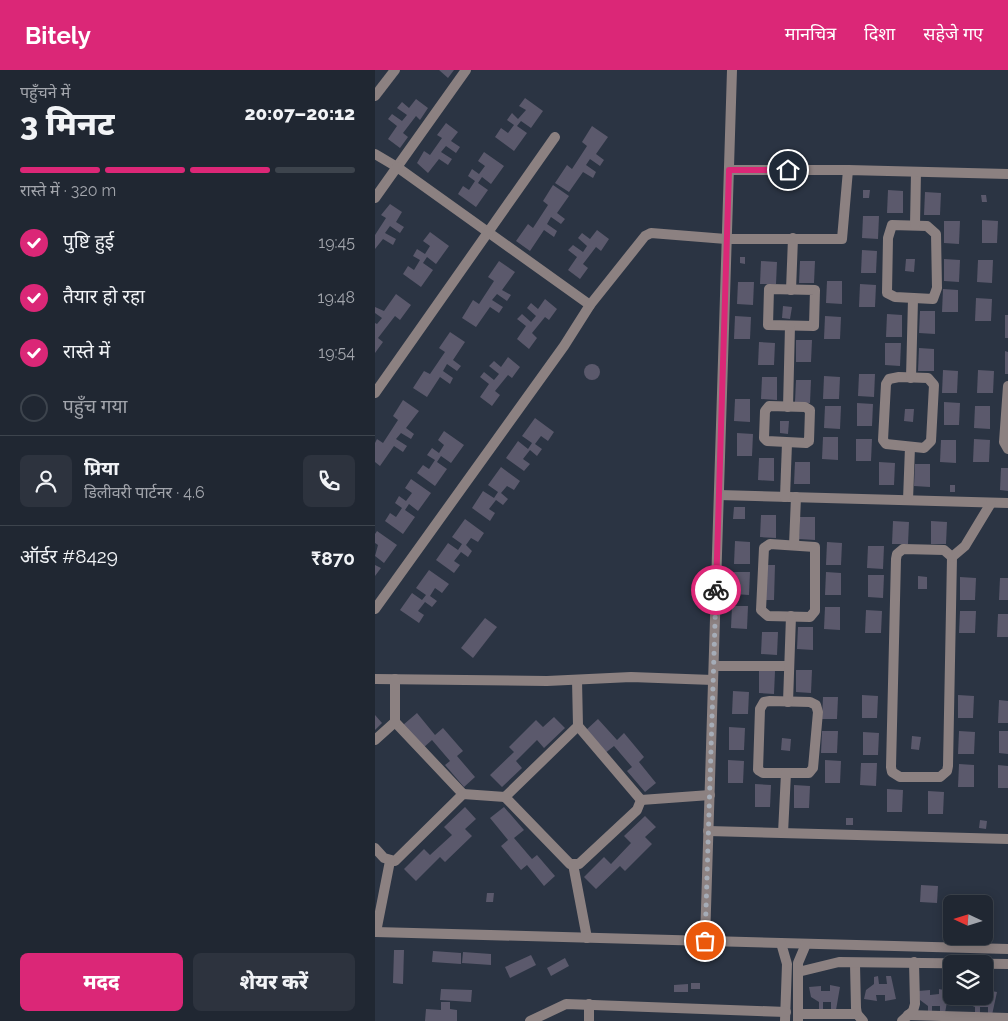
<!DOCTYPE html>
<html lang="hi">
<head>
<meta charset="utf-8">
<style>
	:root { --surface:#202732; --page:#2d333e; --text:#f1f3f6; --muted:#a2a5ac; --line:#3d444d; --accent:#db2777 }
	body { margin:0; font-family:Raleway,"Noto Sans Devanagari",sans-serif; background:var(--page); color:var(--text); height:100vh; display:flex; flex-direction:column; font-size:19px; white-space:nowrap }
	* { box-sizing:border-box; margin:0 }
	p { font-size:16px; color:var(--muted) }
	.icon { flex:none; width:28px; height:28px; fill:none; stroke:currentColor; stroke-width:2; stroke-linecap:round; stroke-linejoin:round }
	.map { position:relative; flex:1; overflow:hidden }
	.drawer { display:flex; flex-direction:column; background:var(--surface); width:375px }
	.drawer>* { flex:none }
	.needle { width:32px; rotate:274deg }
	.controls { position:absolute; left:568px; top:825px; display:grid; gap:10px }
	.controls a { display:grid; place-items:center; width:50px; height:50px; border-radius:8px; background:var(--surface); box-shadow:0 2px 12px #0003,0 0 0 1px var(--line); font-size:25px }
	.pin { position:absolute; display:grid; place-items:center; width:42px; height:42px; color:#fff; margin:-21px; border:2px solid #fff; border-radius:50%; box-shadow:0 1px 5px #0007 }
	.courier { position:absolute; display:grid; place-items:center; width:50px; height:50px; margin:-25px; border:4px solid #db2777; border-radius:50%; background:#fff; color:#222; box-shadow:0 1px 6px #0007 }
	.head em { font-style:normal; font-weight:800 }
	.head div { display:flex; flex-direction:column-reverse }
	.head { display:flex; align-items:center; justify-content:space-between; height:85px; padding:0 20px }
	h1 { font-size:32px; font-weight:800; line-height:38px }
	.bar { display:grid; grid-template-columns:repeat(4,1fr); gap:8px 5px; align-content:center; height:60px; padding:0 20px }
	.bar i { height:6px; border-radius:4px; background:var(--line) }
	.bar .selected { background:var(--accent) }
	.bar p { grid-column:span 4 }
	.line { display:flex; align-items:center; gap:12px; padding:0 20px; border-top:1px solid var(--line) }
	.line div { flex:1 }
	.round { display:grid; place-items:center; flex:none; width:52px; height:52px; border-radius:8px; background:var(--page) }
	ol { padding:0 20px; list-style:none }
	li { display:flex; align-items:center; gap:15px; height:55px }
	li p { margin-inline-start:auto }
	li .icon { padding:5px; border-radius:50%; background:var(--accent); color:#fff; stroke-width:4 }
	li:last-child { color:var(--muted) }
	li i { width:28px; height:28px; border:2px solid var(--line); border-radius:50% }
	.action { display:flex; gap:10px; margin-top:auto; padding:10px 20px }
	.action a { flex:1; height:58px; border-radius:8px; background:var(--accent); color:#fff; font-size:20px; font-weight:800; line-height:58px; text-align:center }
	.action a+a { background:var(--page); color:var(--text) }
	header { display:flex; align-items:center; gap:30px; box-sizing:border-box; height:70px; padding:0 25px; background:var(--accent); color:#fff }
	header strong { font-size:24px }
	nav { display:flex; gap:28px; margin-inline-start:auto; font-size:18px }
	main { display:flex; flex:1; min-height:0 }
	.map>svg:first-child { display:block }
	.building { fill:#5b596c }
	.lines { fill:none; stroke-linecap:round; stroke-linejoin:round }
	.street { stroke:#8c8181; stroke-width:10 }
	.done { stroke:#a5acb7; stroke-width:5; stroke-dasharray:0 9 }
	.route { stroke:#db2777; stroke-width:6 }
</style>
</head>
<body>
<header>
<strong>Bitely</strong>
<nav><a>मानचित्र</a><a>दिशा</a><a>सहेजे गए</a></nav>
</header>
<main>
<section class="drawer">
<div class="head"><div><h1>3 मिनट</h1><p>पहुँचने में</p></div><em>20:07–20:12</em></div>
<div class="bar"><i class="selected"></i><i class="selected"></i><i class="selected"></i><i></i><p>रास्ते में · 320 m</p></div>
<ol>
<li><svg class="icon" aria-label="check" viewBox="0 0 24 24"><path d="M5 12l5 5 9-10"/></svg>पुष्टि हुई<p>19:45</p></li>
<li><svg class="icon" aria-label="check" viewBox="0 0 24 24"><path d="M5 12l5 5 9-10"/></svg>तैयार हो रहा<p>19:48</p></li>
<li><svg class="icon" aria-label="check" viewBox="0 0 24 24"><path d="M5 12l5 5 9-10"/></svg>रास्ते में<p>19:54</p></li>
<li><i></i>पहुँच गया</li>
</ol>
<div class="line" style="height:90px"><a class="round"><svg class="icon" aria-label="person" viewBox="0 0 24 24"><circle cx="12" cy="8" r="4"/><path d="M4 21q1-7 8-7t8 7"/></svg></a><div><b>प्रिया</b><p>डिलीवरी पार्टनर · 4.6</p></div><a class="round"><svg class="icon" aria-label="phone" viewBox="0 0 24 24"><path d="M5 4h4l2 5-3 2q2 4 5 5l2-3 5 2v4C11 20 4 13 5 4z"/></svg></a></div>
<div class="line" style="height:65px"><div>ऑर्डर #8429</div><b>₹870</b></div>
<div class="action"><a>मदद</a><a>शेयर करें</a></div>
</section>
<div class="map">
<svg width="633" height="951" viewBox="0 0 633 951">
	<rect width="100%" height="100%" fill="#2b3443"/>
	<g class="building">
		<path d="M64,0H79L73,8Z"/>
		<path d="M150,28L168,41L156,58L146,51L142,56L152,63L139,81L120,67L126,58L133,63L139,55L132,50L137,43L143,49L151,40L144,36Z"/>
		<path d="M41,29L53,38L45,50L41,46L28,63L33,67L25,78L13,69L22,56L13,49L17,44L27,51L32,45L22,38L27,32L34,38Z"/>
		<path d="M71,53L83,62L76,71L85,77L81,83L71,76L66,82L77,89L73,95L64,89L53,103L42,93L49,81L55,85L67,68L62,65Z"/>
		<path d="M217,56L233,67L221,84L229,90L225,96L215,89L211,95L221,102L218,108L208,102L194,122L180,113L192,95L197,99L212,76L207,72Z"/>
		<path d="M109,82L129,96L116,114L107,107L103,113L113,120L101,137L83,124L88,116L94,120L100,111L93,106L97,99L104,104L110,96L103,91Z"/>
		<path d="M178,115L194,126L182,143L190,149L186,154L176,147L172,154L182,161L179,167L169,160L155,181L141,171L153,154L158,158L173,135L168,131Z"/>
		<path d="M488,120H495L494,128H488Z"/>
		<path d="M513,120L528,121V143H512Z"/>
		<path d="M550,122L566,123L565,145H549Z"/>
		<path d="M606,125H611L612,132H607Z"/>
		<path d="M15,134L27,142L21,152L29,157L25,163L15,156L10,163L21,169L18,175L8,169L0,179V165L11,148L6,145Z"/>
		<path d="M488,146H504L503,169L487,168Z"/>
		<path d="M607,150L623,151L622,173H607Z"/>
		<path d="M569,151H585L584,174L569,173Z"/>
		<path d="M222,160L234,169L226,181L221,177L208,194L213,198L205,209L193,200L202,187L193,180L198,175L208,182L212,176L203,168L207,163L215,169Z"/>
		<path d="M55,162L74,176L61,194L52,187L48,193L58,200L46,217L28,204L33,196L39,200L45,190L38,186L42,179L50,184L55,176L48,171Z"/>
		<path d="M487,180L502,181L501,203H486Z"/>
		<path d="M365,187H370V194L365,193Z"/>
		<path d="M531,189H540L539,202L530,201Z"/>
		<path d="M569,189L585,190L584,212L569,211Z"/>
		<path d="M603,190H618L617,213L602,212Z"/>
		<path d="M124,191L140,202L127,220L136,225L132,231L122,224L117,230L128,237L124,243L115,237L101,257L87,248L98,230L104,234L119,211L113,207Z"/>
		<path d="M386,191L402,192L401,214H385Z"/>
		<path d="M425,191H440L439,213H424Z"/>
		<path d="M452,211H467V234L451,233Z"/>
		<path d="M363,212H379L378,235L362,234Z"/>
		<path d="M485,214L501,215L500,237H484Z"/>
		<path d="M568,219L583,220V242H567Z"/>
		<path d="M21,224L36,235L25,250L20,246L3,268L8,272L0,283V253L2,254L7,248L0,243V237L9,241Z"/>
		<path d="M601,228L617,229L616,251H600Z"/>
		<path d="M170,229L182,239L174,250L170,247L157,263L162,268L154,279L142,269L151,256L142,249L147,244L156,252L161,246L152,238L156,233L163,239Z"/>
		<path d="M408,236L417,237L415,249L407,248Z"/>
		<path d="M545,241H560V264L544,263Z"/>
		<path d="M512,244L527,245V267H511Z"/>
		<rect x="630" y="245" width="3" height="23"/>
		<path d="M360,246L376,247L375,269H359Z"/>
		<path d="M450,246L466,247L465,269H449Z"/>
		<path d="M75,262L90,272L78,290L86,296L82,301L72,294L68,301L78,308L75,314L65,307L52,327L38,318L49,301L55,304L70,282L64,278Z"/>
		<path d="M421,270H437L436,292H421Z"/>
		<path d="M384,272L400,273L399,295H383Z"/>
		<path d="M510,273H526L525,296L510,295Z"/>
		<path d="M544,278L559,279V301H543Z"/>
		<path d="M630,281L633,282V304H630Z"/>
		<path d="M133,287L145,297L137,308L133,305L120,321L125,325L117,336L105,327L114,314L105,307L109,302L119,310L124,304L114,296L119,291L126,297Z"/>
		<circle cx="217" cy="302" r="8"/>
		<path d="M568,300L583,301L582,323H567Z"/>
		<path d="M603,300L619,301L618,323H602Z"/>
		<path d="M484,304H500L499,327L483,326Z"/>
		<path d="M449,306L465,307L464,329H448Z"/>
		<path d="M387,307H402V330L386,329Z"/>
		<path d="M421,310H436L435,333L420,332Z"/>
		<path d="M360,329H375V352L359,351Z"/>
		<path d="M28,330L44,341L31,358L39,364L36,369L26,363L21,369L32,376L28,382L19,376L5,396L0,392V373L2,369L8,373L23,350L18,346Z"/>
		<path d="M569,332L585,333L584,355H569Z"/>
		<path d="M482,333L498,334L497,356H482Z"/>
		<path d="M450,336H466L465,359L449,358Z"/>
		<path d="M600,336H615V359L599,358Z"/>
		<path d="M530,339H539L538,352L529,351Z"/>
		<path d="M160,348L179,362L173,371L166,366L160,374L167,379L162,386L155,380L148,389L155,394L149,401L131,388L143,371L153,379L157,373L147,366Z"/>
		<path d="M405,351H414L413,364L405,363Z"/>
		<path d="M69,361L89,375L76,393L66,386L62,392L72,399L60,416L42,403L48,395L54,399L60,390L52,385L57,378L64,383L69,375L63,370Z"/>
		<path d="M362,363L378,364L377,386H362Z"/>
		<path d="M448,367H463V390L447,389Z"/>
		<path d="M481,369H497L496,391H481Z"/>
		<path d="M599,369L615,370L614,392H598Z"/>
		<path d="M566,370H581V393L565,392Z"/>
		<path d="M384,388H399V411L383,410Z"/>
		<path d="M420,392H435V414H419Z"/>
		<path d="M504,392L520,393L519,415H504Z"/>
		<path d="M540,394H555V417L539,416Z"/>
		<path d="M126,397L145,411L139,420L132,416L126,423L133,429L128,435L121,430L114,439L120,443L115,451L97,438L108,421L119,428L123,422L113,415Z"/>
		<path d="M626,398H633V421L625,420Z"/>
		<path d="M36,409L56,423L43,441L34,434L30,440L40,447L28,464L10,451L15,443L21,447L27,438L20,433L24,426L31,431L37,423L30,418Z"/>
		<rect x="575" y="415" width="5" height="7"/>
		<path d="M359,437H370V449H358Z"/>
		<path d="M386,445H401V468L385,467Z"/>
		<path d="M425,447H440V470L424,469Z"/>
		<path d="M90,449L109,463L103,472L96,468L91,475L97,481L93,487L86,482L79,491L85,495L79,503L61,490L73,473L83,480L87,474L77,467Z"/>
		<path d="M518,451L534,452L533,474H517Z"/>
		<path d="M556,451L572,452L571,474H556Z"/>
		<path d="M2,461L22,475L9,493L0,486L3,475L0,473V464Z"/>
		<path d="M360,471L375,472V494H359Z"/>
		<path d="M452,472L467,473L466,495H451Z"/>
		<path d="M493,476H509L508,499L492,498Z"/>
		<path d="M0,495L6,498L0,506Z"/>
		<path d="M392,495H400L399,530H390Z"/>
		<path d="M54,500L74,514L67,523L60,518L55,526L62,531L57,537L50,532L43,541L49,545L44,553L25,540L37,523L47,530L51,525L41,518Z"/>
		<path d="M359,502H375L374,525L359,524Z"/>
		<path d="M451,502L466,503V525H450Z"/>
		<path d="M493,505H509L508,528L493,527Z"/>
		<path d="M543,506L552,507V519H543Z"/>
		<path d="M585,507L601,508L600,530H585Z"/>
		<path d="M625,508H633V530H624Z"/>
		<path d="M357,536H373L372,559L356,558Z"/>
		<path d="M450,537H465V560L449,559Z"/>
		<path d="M491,540L507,541L506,563H490Z"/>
		<path d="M585,541H601L600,563H584Z"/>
		<path d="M623,544H633V567H622Z"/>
		<path d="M110,548L122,557L98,588L86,578Z"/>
		<path d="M423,557H438V580L422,579Z"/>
		<path d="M387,562H403L402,585L386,584Z"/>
		<path d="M421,600H437L436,623L421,622Z"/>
		<path d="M384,601H400L399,624L384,623Z"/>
		<path d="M358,621L374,622L373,644H357Z"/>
		<path d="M487,625L503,626L502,648H487Z"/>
		<path d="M583,625L599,626L598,648H583Z"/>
		<path d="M448,627H463L462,649H447Z"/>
		<path d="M624,630L633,631V653H623Z"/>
		<path d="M42,643L60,665L68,658L88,681L82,686L100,707L89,717L70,695L75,691L57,670L48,678L28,655Z"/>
		<path d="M0,645L7,653L0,660Z"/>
		<path d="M179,647L190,658L169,678L162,670L141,691L147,698L127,717L115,705L139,682L134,677L161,650L168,657Z"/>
		<path d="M223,649L242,670L249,663L269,687L264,692L281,713L270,722L252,701L257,697L239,676L229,684L210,661Z"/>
		<path d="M354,657L370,658L369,680H354Z"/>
		<path d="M447,661H463L462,683H446Z"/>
		<path d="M584,661L600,662L599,684H583Z"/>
		<path d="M624,661H633V684L624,683Z"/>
		<path d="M488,662L504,663L503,685H488Z"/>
		<path d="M537,666L546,667L544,680L536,679Z"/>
		<path d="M407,668L416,669L415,681L406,680Z"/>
		<path d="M353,690L369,691L368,713H353Z"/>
		<path d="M450,690L466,691L465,713H450Z"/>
		<path d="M486,693H502L501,716L485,715Z"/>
		<path d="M584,694L599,695V717H583Z"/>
		<path d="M623,695L633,696V718H623Z"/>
		<path d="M380,714L396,715L395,737H380Z"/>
		<path d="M419,715L435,716L434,738H419Z"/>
		<path d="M512,719L528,720L527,742H512Z"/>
		<path d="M553,721L569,722L568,744H553Z"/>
		<path d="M90,737L101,749L90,759L97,766L70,792L65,787L41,811L29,799L49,779L55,785L77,765L69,757Z"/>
		<path d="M129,737L149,760L139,768L157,789L162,785L180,806L169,816L152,795L146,800L126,776L133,770L115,748Z"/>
		<path d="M270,746L281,757L270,767L277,774L250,801L245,796L221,819L209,807L229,787L236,794L256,773L249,766Z"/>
		<rect x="471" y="748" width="7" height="7"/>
		<path d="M605,750L612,751L611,759L604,758Z"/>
		<path d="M546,815L563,816L562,833L545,832Z"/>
		<path d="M112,823H119L118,832H111Z"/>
		<path d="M19,880H29L28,914L18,913Z"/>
		<path d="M58,881L86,883V894L57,892Z"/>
		<path d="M88,882L116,884V895L87,893Z"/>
		<path d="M156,885L161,895L135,908L130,897Z"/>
		<path d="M190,888L194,896L176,906L172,898Z"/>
		<path d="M503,906L504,914H512L511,906H516L521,929L510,931V925H501L502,931L489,929L491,920L499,914V907Z"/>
		<rect x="316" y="913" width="9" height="6"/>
		<path d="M313,914V922H299V915Z"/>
		<path d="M455,915L465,917L461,940H456V932H448V940H444V932L436,927L434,917L446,916V921H455Z"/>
		<path d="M66,919L97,920L96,932L65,930Z"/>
		<path d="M564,919L574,921L570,943H565V936H557V943L553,944V936L545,930L543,921L555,920V925L564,924Z"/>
		<path d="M611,920L622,922L617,945H613V937H605V945H600V937L595,935L590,926H611Z"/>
		<path d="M66,932H75V939L82,940V951H50L51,939L66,940Z"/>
	</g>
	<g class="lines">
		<g class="street">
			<path d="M0,26L20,0"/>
			<path d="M0,84L22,97L91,0"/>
			<path d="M354,100H473"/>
			<path d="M0,128L22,97L215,235"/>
			<path d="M517,155L552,156L561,164L562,218L558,229L520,227L512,223L513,168Z"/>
			<path d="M540,155L541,102"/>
			<path d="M394,219L440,220L439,256L393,255Z"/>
			<path d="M416,220L418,168"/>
			<path d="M524,307L553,308L559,315L556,371L549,378L511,374L508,370L511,314L514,309Z"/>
			<path d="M536,308L538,229"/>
			<path d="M633,316L629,372L633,379"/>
			<path d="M0,323L180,67"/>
			<path d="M394,336L430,337L435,340L434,371L431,373L392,371L389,368L390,341Z"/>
			<path d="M413,337L415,256"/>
			<path d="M344,425L633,433"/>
			<path d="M410,427L412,373"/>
			<path d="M533,430L535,377"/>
			<path d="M395,474L440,477V541L435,547L393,546L386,540L389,478Z"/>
			<path d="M419,475L421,427"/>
			<path d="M528,479L569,480L577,487L573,696L572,701L565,707H525L517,702L516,697L521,489L522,484Z"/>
			<path d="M577,487L590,476L616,433"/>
			<path d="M0,539L189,276L215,235L270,166L276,163L351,169H467L473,100L633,104"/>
			<path d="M340,596H414"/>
			<path d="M0,609L172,611L256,607L338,610"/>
			<path d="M395,631L435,632L441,635L443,642L438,698L434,703H388L383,700L385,639L389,632Z"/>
			<path d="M413,632L416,546"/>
			<path d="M20,652L88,724"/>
			<path d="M0,670L20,652V609"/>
			<path d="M130,727L195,794H204L262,740L266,730L203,656"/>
			<path d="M266,730L335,725"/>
			<path d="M333,761L633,769"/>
			<path d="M408,763L411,703"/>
			<path d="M0,778L9,788L20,791L88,724L130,727L203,656L202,610"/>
			<path d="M198,794L212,868"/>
			<path d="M0,862L633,879"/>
			<path d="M1,862L15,791"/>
			<path d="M330,871L357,0"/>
			<path d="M406,873L412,894L410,951"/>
			<path d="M480,894L481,938L482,944L488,951"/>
			<path d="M423,902L464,892L633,894"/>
			<path d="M423,944H482"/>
			<path d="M533,945L633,948"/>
			<path d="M155,951L191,934L411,942"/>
			<path d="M214,951V934"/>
			<path d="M423,951V893L431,874"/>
			<path d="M527,951L538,941L540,934L539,892"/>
		</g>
	</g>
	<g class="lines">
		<path class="done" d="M330,871L341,520"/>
		<path class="route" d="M341,520L354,100H413"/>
	</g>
</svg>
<div class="controls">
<a><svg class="needle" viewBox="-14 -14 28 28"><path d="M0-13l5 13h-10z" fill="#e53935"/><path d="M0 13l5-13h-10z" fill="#a2a5ac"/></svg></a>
<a><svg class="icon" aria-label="layers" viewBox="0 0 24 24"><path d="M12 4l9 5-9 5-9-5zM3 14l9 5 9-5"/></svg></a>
</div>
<div class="pin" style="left:330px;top:871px;background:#ea580c"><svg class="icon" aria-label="bag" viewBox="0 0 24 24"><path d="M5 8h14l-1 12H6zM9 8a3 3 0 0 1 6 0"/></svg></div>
<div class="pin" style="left:413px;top:100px;background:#1f2937"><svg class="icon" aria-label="home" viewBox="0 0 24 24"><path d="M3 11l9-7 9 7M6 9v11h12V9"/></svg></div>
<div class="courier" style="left:341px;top:520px"><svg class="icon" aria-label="bike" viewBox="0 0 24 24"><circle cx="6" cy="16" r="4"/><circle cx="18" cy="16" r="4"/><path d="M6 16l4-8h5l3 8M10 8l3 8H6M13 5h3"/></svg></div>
</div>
</main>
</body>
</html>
